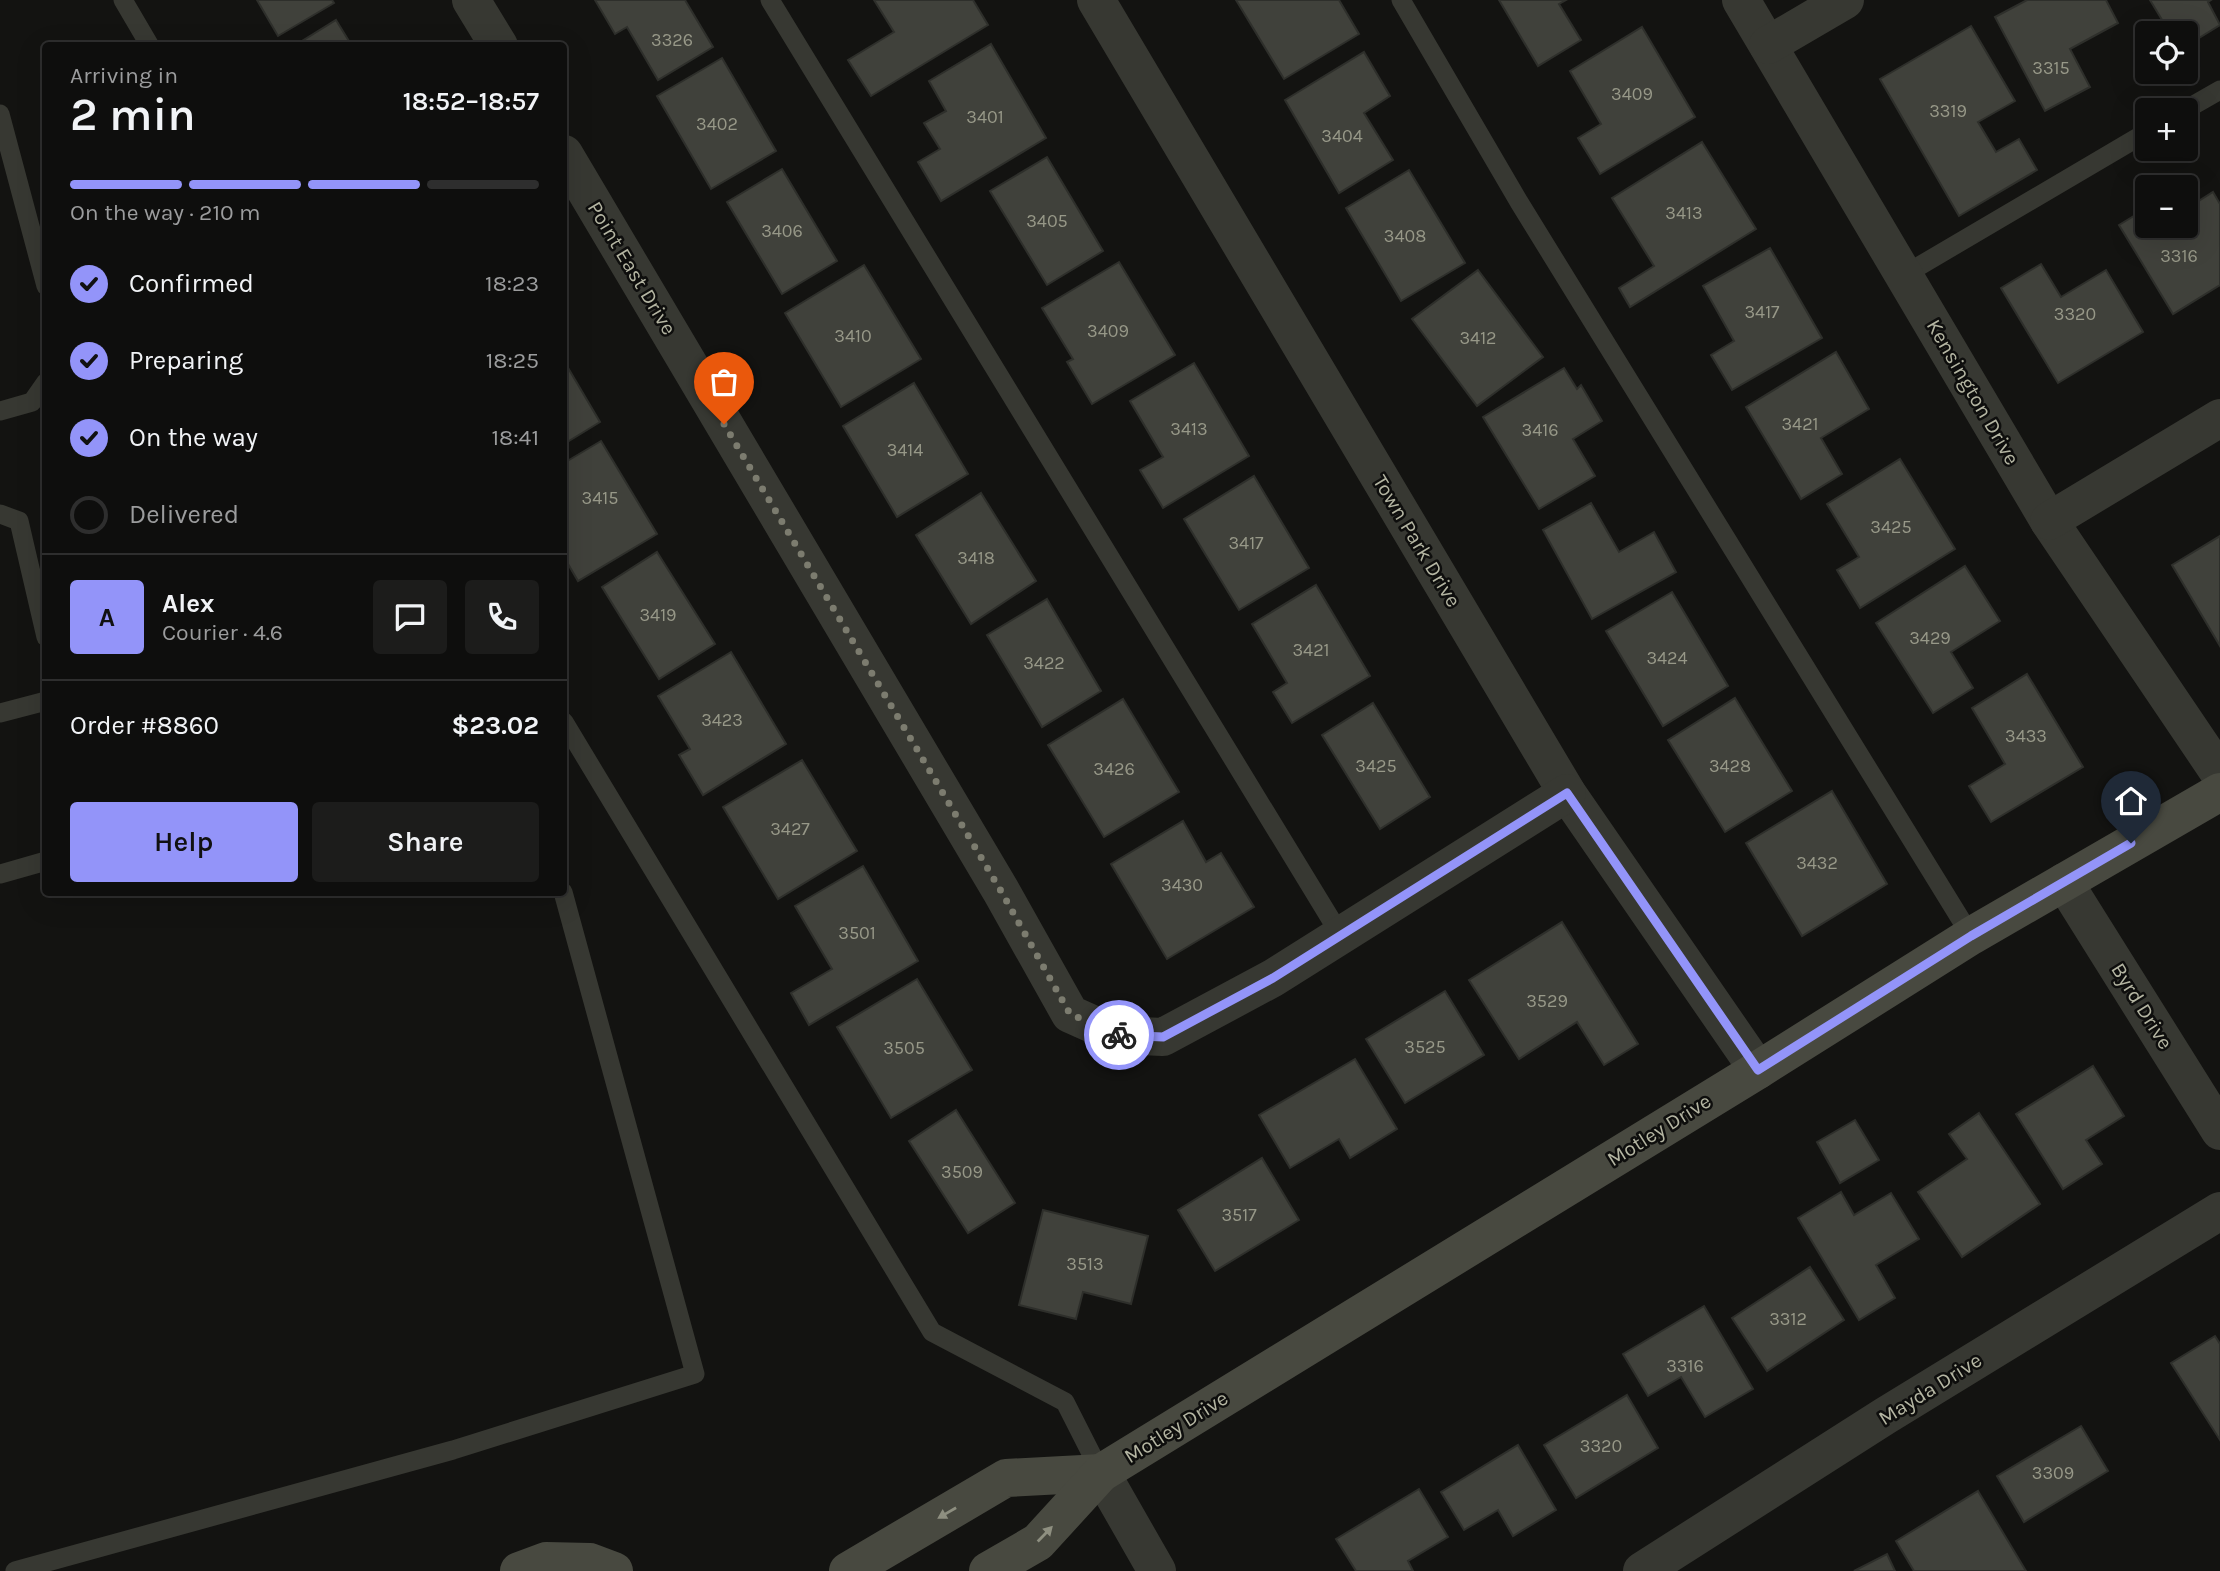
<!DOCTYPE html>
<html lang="en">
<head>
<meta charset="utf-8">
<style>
	:root { --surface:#0e0e0d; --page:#1c1c1b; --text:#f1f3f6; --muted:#9b9c9d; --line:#2e2e2e; --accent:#9394f9 }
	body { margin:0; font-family:Karla,sans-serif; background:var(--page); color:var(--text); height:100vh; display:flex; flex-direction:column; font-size:26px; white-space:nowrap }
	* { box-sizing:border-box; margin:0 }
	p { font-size:23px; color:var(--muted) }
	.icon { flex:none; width:38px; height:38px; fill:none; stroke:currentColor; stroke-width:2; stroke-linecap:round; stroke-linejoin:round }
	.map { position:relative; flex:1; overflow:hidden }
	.sheet { position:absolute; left:42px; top:42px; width:525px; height:854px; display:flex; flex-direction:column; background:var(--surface); border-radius:7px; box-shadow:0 7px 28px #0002,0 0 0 2px var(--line) }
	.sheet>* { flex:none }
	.tools { position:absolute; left:2135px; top:21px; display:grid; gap:14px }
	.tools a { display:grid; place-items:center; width:63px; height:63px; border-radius:7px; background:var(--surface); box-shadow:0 7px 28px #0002,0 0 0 2px var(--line); font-size:35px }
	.pin { position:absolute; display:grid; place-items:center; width:60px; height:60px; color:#fff; margin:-72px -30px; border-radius:50% 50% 50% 0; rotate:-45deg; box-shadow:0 0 7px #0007 }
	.pin .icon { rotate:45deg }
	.courier { position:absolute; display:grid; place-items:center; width:70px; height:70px; margin:-35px; border:5px solid #9394f9; border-radius:50%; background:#fff; color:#222; box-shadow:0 2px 9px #0007 }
	.overview em { font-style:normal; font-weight:600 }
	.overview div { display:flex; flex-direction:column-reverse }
	.overview { display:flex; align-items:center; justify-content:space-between; height:119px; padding:0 28px }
	h1 { font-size:46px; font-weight:600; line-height:52px }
	.bar { display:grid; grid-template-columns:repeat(4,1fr); gap:10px 7px; align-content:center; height:84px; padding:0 28px }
	.bar i { height:9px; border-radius:5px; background:var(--line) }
	.bar .on { background:var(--accent) }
	.bar p { grid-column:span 4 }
	.line { display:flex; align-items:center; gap:18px; padding:0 28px; border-top:2px solid var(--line) }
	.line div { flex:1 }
	.round { display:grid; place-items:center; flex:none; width:74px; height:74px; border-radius:7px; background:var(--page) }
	ol { padding:0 28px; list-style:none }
	li { display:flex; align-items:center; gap:21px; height:77px }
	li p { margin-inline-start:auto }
	li .icon { padding:7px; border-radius:50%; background:var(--accent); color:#111; stroke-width:4 }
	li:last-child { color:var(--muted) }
	li i { width:38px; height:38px; border:4px solid var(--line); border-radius:50% }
	.cta { display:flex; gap:14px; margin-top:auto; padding:14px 28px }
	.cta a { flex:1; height:80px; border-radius:7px; background:var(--accent); color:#111; font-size:28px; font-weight:600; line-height:80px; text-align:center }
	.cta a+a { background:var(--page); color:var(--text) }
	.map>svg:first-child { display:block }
	.building { fill:#40413b; stroke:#2e2f2b; stroke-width:2 }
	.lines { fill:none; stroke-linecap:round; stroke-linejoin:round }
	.lane { stroke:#373832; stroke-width:19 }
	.street { stroke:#373832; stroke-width:38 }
	.secondary { stroke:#484940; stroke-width:38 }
	.oneway { fill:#8e8f80 }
	.done { stroke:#7c7c6f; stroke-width:7; stroke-dasharray:0 12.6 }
	.route { stroke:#9394f9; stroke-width:9 }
	.labels { text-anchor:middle; stroke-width:5; stroke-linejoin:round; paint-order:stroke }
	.number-label { font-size:18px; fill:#979888 }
	.street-label { font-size:21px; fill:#b4b5a2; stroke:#0e0e0d }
</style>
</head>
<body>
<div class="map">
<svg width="2220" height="1571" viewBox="0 0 2220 1571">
	<rect width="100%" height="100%" fill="#131311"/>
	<g class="building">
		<path d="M257,0H332L334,3L278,36Z"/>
		<path d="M595,0H685L713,47L658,80L627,27L615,34Z"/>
		<path d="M874,0H973L988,25L871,96L848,60L894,32Z"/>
		<path d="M1236,0H1339L1359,34L1284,79Z"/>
		<path d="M1499,0H1566L1559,4L1581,40L1538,66Z"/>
		<path d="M2027,0H2106L2118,23L2070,49L2090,87L2045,111L1995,17Z"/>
		<path d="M2150,0H2211L2208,2L2220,25L2186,46V33H2170Z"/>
		<path d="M336,20L352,46H294Z"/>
		<path d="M1971,26L2015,101L1978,122L1996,152L2019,139L2037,170L1959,216L1880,79Z"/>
		<path d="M1642,27L1695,117L1600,174L1578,138L1601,124L1570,71Z"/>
		<path d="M991,44L1046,138L941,201L918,162L940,149L924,123L946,111L929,81Z"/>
		<path d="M1364,52L1390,96L1364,113L1393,160L1339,193L1285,100Z"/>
		<path d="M722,58L776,151L711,189L657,96Z"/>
		<path d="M1702,142L1756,229L1630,307L1619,288L1654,266L1612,198Z"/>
		<path d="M1047,157L1103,251L1047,285L990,191Z"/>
		<path d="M782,169L837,261L782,294L727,202Z"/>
		<path d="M1409,170L1465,263L1401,301L1346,208Z"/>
		<path d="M2213,192L2220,204V285L2173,314L2119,225L2147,208V226H2186V209Z"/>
		<path d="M1770,248L1822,338L1732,390L1711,355L1734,341L1703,286Z"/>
		<path d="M1119,262L1175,355L1092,404L1067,362L1073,359L1042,308Z"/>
		<path d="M2041,264L2061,297L2106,270L2143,332L2058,383L2001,288Z"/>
		<path d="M864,265L921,359L841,407L785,313Z"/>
		<path d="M1478,270L1543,357L1477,406L1412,319Z"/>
		<path d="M1836,352L1869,409L1821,438L1842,474L1801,499L1746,407Z"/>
		<path d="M564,361L600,422L564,444Z"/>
		<path d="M1194,363L1249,456L1163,508L1140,470L1163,457L1130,401Z"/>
		<path d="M1564,368L1577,389L1581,385L1602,421L1573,439L1595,476L1539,509L1483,417Z"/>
		<path d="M914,383L968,474L897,517L843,426Z"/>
		<path d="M601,441L657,534L578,581L564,557V463Z"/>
		<path d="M1900,459L1955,549L1860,608L1837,570L1859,557L1827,504Z"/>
		<path d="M1254,476L1309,568L1239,610L1184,519Z"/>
		<path d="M981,493L1036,581L971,624L916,535Z"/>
		<path d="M1591,503L1619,552L1654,532L1676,572L1592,619L1543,530Z"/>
		<path d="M2220,536V646L2172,565Z"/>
		<path d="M657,552L715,644L659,679L602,587Z"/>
		<path d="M1965,566L2000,621L1951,652L1973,688L1933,713L1876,623Z"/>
		<path d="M1316,585L1370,676L1292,723L1273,692L1287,683L1252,624Z"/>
		<path d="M1672,592L1728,686L1663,726L1606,631Z"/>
		<path d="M1047,599L1101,691L1042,727L987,635Z"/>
		<path d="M731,652L786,744L703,795L679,755L690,749L658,696Z"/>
		<path d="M2027,674L2083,767L1991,822L1969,786L2005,764L1972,708Z"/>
		<path d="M1735,698L1792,791L1725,832L1668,740Z"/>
		<path d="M1123,699L1179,792L1104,837L1048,745Z"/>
		<path d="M1373,703L1430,797L1380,829L1322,735Z"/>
		<path d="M802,760L857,851L778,899L723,807Z"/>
		<path d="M1832,791L1887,884L1802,936L1746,843Z"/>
		<path d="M1183,821L1206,862L1221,853L1254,907L1167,959L1111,864Z"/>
		<path d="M863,866L918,961L809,1025L791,993L832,969L795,906Z"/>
		<path d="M1562,922L1638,1044L1604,1065L1577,1022L1519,1059L1469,980Z"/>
		<path d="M917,979L972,1070L891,1118L837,1027Z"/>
		<path d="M1445,991L1484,1055L1405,1103L1366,1039Z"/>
		<path d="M1355,1059L1397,1129L1350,1158L1339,1139L1290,1168L1259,1115Z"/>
		<path d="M2093,1066L2124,1116L2086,1140L2102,1164L2063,1189L2016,1114Z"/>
		<path d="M956,1110L1015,1203L968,1233L909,1141Z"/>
		<path d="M1979,1113L2040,1204L1962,1257L1918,1192L1967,1159L1949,1134Z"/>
		<path d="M1855,1120L1879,1160L1840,1183L1817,1142Z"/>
		<path d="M1262,1158L1299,1220L1215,1271L1178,1210Z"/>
		<path d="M1841,1192L1854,1215L1891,1193L1919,1239L1876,1265L1895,1298L1859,1320L1798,1218Z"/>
		<path d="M1043,1210L1148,1236L1131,1304L1083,1292L1076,1319L1019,1305Z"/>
		<path d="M1810,1267L1844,1320L1767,1371L1732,1318Z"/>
		<path d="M1704,1306L1753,1389L1705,1417L1681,1377L1648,1396L1623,1354Z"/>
		<path d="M2215,1336L2220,1344V1440L2171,1363Z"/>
		<path d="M1627,1395L1658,1448L1576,1498L1544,1445Z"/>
		<path d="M2081,1426L2108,1471L2024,1522L1997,1476Z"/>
		<path d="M1518,1445L1556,1510L1513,1536L1498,1510L1464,1530L1441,1492Z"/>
		<path d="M1419,1489L1448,1537L1408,1561L1413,1571H1356L1336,1539Z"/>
		<path d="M1978,1491L2026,1571H1914L1896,1541Z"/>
		<path d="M1887,1554L1895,1571H1854Z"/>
	</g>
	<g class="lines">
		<g class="lane">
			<path d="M123,0L150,46"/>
			<path d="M770,0L1341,936"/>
			<path d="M1401,0L1519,202L1971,936"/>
			<path d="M2185,110L2220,90"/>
			<path d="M0,114L46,286"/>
			<path d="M1904,275L2147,132"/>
			<path d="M0,411L32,402L46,382"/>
			<path d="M0,514L19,521L46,637"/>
			<path d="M0,713L46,701"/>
			<path d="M564,722L932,1332L1065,1402L1101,1473"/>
			<path d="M0,874L46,861"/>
			<path d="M15,1571L453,1450L695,1374L563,892"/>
		</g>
		<g class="street">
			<path d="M471,0L499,46"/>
			<path d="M1096,0L1567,793L1758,1070"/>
			<path d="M1741,0L2049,521L2220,774"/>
			<path d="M1768,45L1845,0"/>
			<path d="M564,154L1001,891L1070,1014L1117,1035L1163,1037L1273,978L1567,793"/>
			<path d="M2049,521L2220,418"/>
			<path d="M2064,882L2220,1131"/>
			<path d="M1101,1473L1157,1571"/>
			<path d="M1642,1571L1885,1416L2220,1211"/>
		</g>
		<g class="secondary">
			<path d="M519,1571L546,1561L590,1562L614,1571"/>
			<path d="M848,1571L1006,1478L1101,1473"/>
			<path d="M988,1571L1038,1542L1101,1473L1758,1070L1971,936L2220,792"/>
		</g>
	</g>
	<defs><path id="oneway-solid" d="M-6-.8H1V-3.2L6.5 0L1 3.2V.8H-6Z" transform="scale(1.75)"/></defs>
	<g class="oneway">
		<use href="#oneway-solid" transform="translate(947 1513) rotate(150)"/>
		<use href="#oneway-solid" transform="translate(1045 1534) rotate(-46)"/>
	</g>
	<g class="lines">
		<path class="done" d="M724,424L1001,891L1070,1014L1119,1035"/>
		<path class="route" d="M1119,1035L1163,1037L1273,978L1567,793L1758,1070L1971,936L2131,843"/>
	</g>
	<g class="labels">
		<g class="number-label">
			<text x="672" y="46">3326</text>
			<text x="2051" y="74">3315</text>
			<text x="1632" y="100">3409</text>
			<text x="1948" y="117">3319</text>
			<text x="985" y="123">3401</text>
			<text x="717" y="130">3402</text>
			<text x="1342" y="142">3404</text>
			<text x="1684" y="219">3413</text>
			<text x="1047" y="227">3405</text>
			<text x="782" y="237">3406</text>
			<text x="1405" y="242">3408</text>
			<text x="2179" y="262">3316</text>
			<text x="1762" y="318">3417</text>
			<text x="2075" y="320">3320</text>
			<text x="1108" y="337">3409</text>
			<text x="853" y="342">3410</text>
			<text x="1478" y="344">3412</text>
			<text x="1800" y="430">3421</text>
			<text x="1189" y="435">3413</text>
			<text x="1540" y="436">3416</text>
			<text x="905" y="456">3414</text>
			<text x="600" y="504">3415</text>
			<text x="1891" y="533">3425</text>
			<text x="1246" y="549">3417</text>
			<text x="976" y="564">3418</text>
			<text x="658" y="621">3419</text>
			<text x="1930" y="644">3429</text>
			<text x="1311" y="656">3421</text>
			<text x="1667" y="664">3424</text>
			<text x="1044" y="669">3422</text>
			<text x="722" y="726">3423</text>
			<text x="2026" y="742">3433</text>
			<text x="1376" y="772">3425</text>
			<text x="1730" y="772">3428</text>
			<text x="1114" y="775">3426</text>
			<text x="790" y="835">3427</text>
			<text x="1817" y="869">3432</text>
			<text x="1182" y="891">3430</text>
			<text x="857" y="939">3501</text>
			<text x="1547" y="1007">3529</text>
			<text x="1425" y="1053">3525</text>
			<text x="904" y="1054">3505</text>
			<text x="962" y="1178">3509</text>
			<text x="1239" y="1221">3517</text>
			<text x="1085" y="1270">3513</text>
			<text x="1788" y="1325">3312</text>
			<text x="1685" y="1372">3316</text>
			<text x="1601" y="1452">3320</text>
			<text x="2053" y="1479">3309</text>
		</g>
		<g class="street-label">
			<text transform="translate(632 268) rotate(59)" y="7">Point East Drive</text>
			<text transform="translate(1973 392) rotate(60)" y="7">Kensington Drive</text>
			<text transform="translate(1417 541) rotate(59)" y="7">Town Park Drive</text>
			<text transform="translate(2142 1006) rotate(58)" y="7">Byrd Drive</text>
			<text transform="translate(1659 1130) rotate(-32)" y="7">Motley Drive</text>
			<text transform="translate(1930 1389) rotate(-32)" y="7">Mayda Drive</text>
			<text transform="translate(1176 1427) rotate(-32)" y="7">Motley Drive</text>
		</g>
	</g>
</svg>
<div class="tools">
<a><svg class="icon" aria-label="locate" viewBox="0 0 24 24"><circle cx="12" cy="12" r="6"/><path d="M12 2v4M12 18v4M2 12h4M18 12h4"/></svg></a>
<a>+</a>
<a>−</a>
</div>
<div class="pin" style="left:724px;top:424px;background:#ea580c"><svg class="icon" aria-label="bag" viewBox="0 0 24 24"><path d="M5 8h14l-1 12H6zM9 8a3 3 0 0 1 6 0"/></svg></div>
<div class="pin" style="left:2131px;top:843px;background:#1f2937"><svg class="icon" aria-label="home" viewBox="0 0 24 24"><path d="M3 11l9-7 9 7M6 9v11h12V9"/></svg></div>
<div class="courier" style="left:1119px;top:1035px"><svg class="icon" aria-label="bike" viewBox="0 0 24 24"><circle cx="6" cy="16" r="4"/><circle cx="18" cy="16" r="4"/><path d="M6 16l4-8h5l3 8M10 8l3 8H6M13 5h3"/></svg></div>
<section class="sheet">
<div class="overview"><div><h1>2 min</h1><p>Arriving in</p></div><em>18:52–18:57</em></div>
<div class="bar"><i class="on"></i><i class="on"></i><i class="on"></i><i></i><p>On the way · 210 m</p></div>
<ol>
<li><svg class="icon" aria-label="check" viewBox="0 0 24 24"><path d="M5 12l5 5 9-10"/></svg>Confirmed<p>18:23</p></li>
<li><svg class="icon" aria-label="check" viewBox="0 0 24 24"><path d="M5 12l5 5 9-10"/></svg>Preparing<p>18:25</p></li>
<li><svg class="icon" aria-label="check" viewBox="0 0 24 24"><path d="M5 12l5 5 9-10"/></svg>On the way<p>18:41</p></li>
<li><i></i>Delivered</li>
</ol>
<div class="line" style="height:126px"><b class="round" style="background:var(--accent);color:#111">A</b><div><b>Alex</b><p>Courier · 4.6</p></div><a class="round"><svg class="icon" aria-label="chat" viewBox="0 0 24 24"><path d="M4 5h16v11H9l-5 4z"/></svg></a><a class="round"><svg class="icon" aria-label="phone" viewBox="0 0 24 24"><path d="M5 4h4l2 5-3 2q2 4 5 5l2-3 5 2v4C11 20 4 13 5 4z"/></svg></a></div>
<div class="line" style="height:91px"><div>Order #8860</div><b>$23.02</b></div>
<div class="cta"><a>Help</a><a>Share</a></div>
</section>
</div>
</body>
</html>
